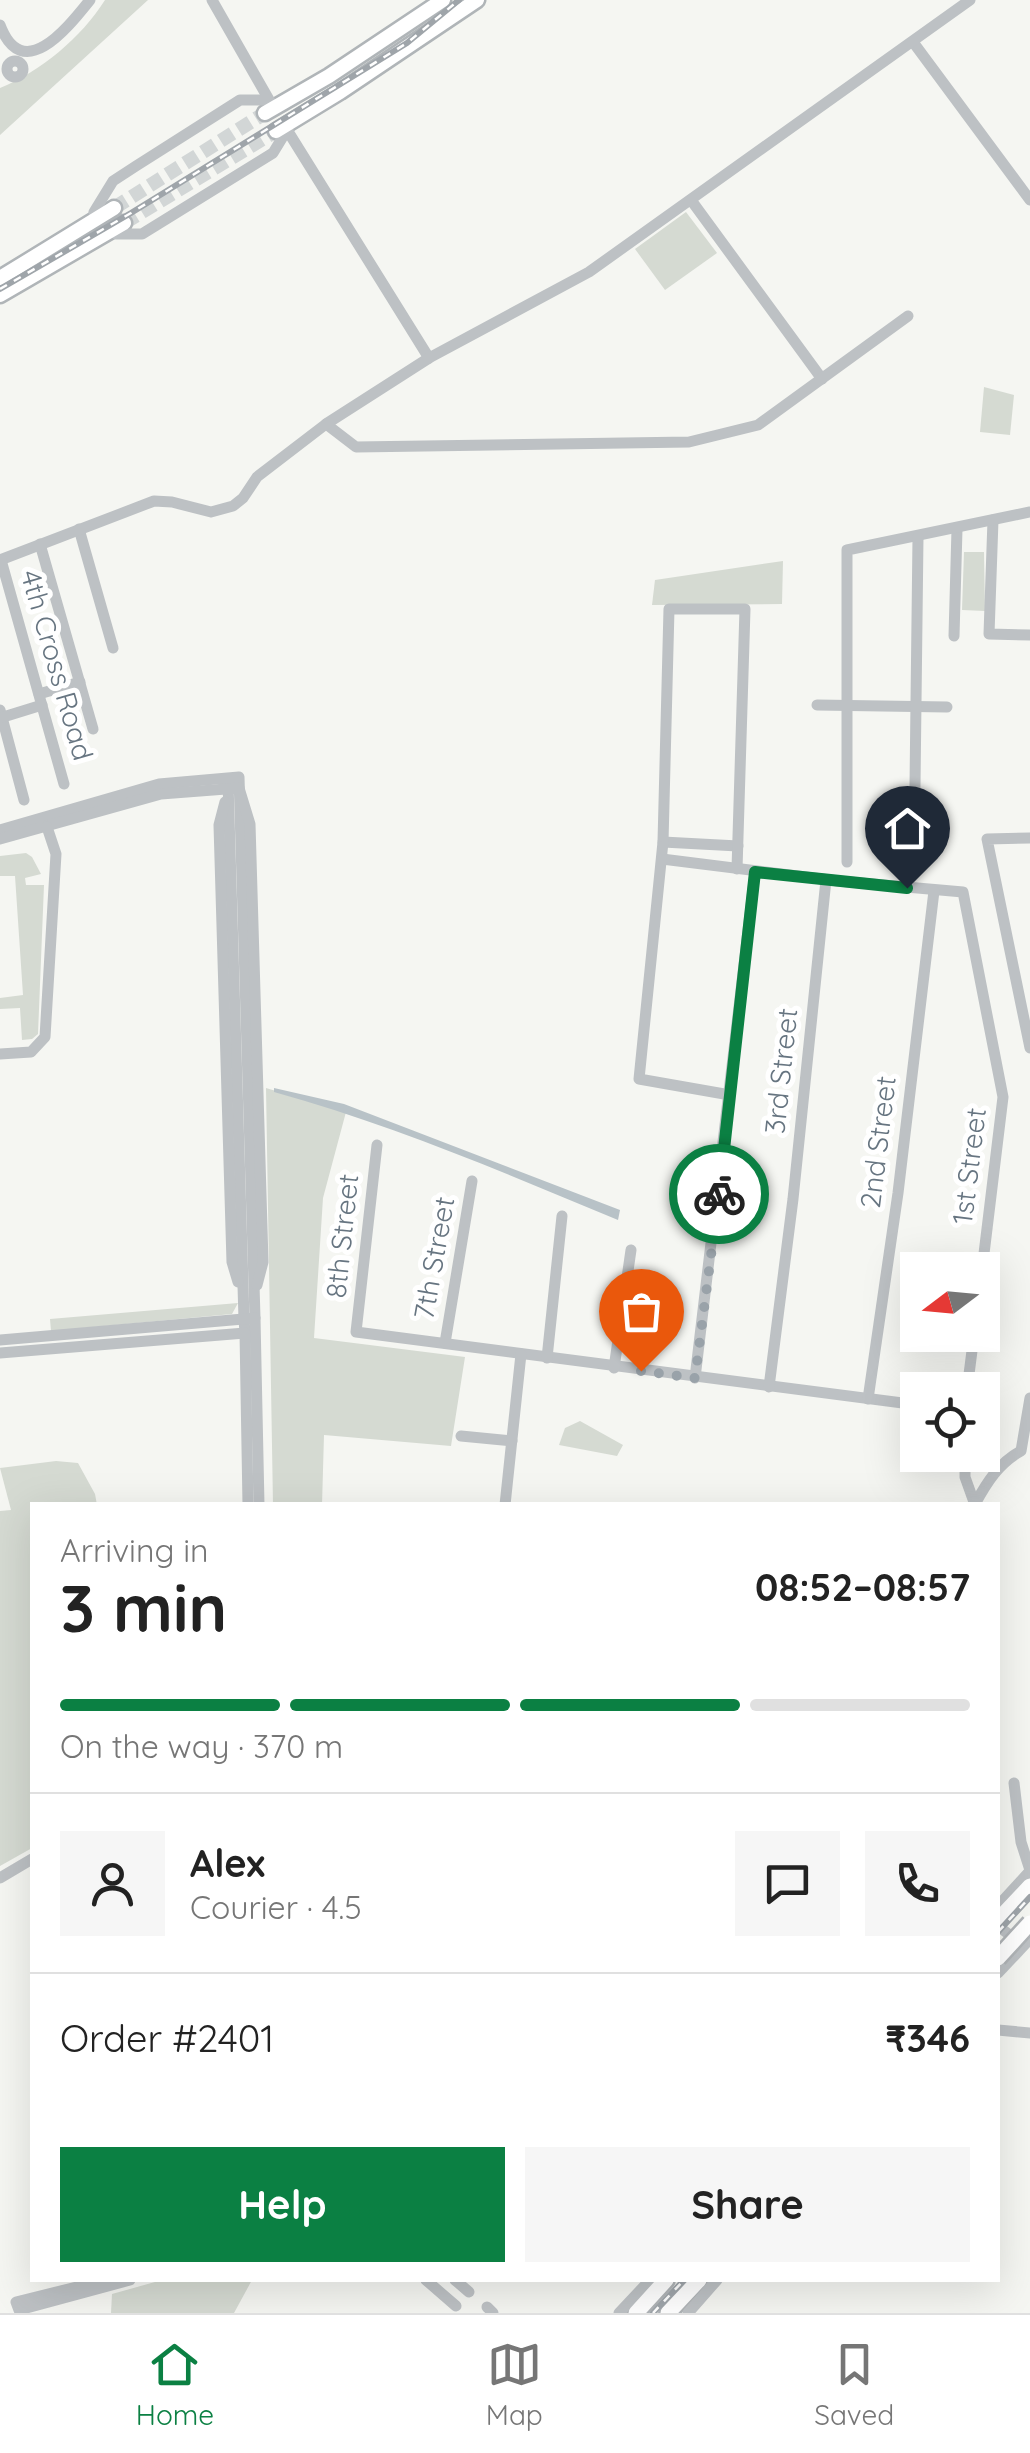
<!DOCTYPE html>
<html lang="en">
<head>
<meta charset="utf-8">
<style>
	:root { --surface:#fff; --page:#f6f6f6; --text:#222; --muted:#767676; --line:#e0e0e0; --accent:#0b8043 }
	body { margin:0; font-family:Quicksand,sans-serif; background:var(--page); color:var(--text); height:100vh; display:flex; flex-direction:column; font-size:38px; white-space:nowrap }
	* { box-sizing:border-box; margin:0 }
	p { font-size:32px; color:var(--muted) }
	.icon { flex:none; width:55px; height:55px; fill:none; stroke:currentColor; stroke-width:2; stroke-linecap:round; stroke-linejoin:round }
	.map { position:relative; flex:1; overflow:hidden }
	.sheet { position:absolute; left:30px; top:1502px; width:970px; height:780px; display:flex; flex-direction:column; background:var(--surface); border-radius:0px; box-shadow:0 10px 40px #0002 }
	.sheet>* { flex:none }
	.needle { width:65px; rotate:254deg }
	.tools { position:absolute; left:900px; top:1252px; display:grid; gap:20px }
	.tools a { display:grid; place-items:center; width:100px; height:100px; border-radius:0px; background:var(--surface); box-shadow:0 10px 40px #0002; font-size:50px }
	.pin { position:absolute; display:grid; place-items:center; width:85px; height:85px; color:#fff; margin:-102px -42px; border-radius:50% 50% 50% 0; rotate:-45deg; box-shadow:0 0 10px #0007 }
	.pin .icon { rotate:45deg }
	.courier { position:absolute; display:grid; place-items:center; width:100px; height:100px; margin:-50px; border:8px solid #0b8043; border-radius:50%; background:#fff; color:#222; box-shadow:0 2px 12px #0007 }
	.summary em { font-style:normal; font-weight:700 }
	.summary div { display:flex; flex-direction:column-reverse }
	.summary { display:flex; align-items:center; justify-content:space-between; height:170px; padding:0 30px }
	h1 { font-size:65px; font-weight:700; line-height:75px }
	.bar { display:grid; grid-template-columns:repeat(4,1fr); gap:15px 10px; align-content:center; height:120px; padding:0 30px }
	.bar i { height:12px; border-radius:8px; background:var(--line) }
	.bar .on { background:var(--accent) }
	.bar p { grid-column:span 4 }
	.line { display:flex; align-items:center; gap:25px; padding:0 30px; border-top:2px solid var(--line) }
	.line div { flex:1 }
	.round { display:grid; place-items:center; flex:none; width:105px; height:105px; border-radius:0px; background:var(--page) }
	.button { display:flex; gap:20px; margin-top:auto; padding:20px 30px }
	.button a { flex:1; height:115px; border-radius:0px; background:var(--accent); color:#fff; font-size:40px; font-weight:700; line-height:115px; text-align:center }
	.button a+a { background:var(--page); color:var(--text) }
	.tabs { display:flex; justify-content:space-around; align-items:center; height:140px; border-top:2px solid var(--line); background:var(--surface); font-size:28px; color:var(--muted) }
	.tabs a { display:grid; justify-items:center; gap:5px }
	.tabs .on { color:var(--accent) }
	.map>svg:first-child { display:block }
	.green { fill:#d5dad2 }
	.water { fill:#b8c2c7 }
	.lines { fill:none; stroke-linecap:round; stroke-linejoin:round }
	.major-tunnel { stroke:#d2d6d6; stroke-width:14; stroke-dasharray:14 7; stroke-linecap:butt }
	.major-casing { stroke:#b0b5b8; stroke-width:19 }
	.highway-casing { stroke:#b0b4b7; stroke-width:20 }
	.minor { stroke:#bdc1c4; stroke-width:11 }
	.major { stroke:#fff; stroke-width:14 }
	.highway { stroke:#fff; stroke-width:15 }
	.rail-casing { stroke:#9fa5aa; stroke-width:6 }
	.rail { stroke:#fff; stroke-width:2.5; stroke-dasharray:8; stroke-linecap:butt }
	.highway-bridge-casing { stroke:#b0b4b7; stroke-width:20; stroke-linecap:butt }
	.highway-bridge { stroke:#fff; stroke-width:15 }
	.done { stroke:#99a2a9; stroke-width:10; stroke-dasharray:0 18 }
	.route { stroke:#0b8043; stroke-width:12 }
	.labels { text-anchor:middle; stroke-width:10; stroke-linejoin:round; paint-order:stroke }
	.street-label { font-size:28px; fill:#677581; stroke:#fff }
</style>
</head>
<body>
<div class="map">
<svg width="1030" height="2313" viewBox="0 0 1030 2313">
	<rect width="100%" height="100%" fill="#f5f6f2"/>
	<g class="green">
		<path d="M105,0H148L0,135V88C41,71 81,38 105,0Z"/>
		<path d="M686,212L717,253L665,290L635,249Z"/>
		<path d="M984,387L1014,395L1010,435L980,432Z"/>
		<path d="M964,552H984L985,611L962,610Z"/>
		<path d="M783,561L782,604L652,605L655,580Z"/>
		<path d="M26,853L32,857L41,874L25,878L26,885H44L38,1034L32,1039L22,1040L20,1008L0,1009V998L23,995L15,876H0V856Z"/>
		<path d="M266,1088L346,1112L323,1198L314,1338L465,1357L451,1446L324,1435L322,1505H273Z"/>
		<path d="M238,1303L232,1314L51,1331L50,1319Z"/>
		<path d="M580,1421L623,1445L617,1456L559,1445L565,1428Z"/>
		<path d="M56,1461L78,1463L95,1494L97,1505H32V1848L0,1866V1511L11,1510L0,1468Z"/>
		<path d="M162,2280H252L234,2313H111L112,2294Z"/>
	</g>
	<path class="water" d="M274,1088L344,1104L620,1210L618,1220C505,1173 393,1125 274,1092Z"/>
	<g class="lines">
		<g class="major-tunnel">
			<path d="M114,208L265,113"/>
			<path d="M124,223L276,131"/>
		</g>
		<defs>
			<g id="major">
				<path d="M265,113L329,76L443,0"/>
				<path d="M276,131L340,92L477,0"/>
				<path d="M0,278L114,208"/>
				<path d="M0,295L124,223"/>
			</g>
			<g id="highway">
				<path d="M998,1920L1030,1886"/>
				<path d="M636,2313L666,2280"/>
				<path d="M668,2313L699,2280"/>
			</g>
		</defs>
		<use href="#major" class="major-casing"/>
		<use href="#highway" class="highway-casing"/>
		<g class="minor">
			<path d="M212,0L272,105"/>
			<path d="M0,25C23,86 69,26 90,0"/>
			<path d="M913,42L1030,200"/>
			<circle cx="15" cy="69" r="8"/>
			<path d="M284,125L429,358"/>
			<path d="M691,200L822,379"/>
			<path d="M98,218L94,212L113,181L136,166L240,100H268"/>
			<path d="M113,229L116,234H142L273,153L287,130"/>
			<path d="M326,424L356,447L689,442L758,425L908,316"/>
			<path d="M993,520L989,634L1030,635"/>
			<path d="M79,529L113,648"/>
			<path d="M40,544L93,729"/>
			<path d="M0,560L154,501L172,502L211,512L233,506L243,498L257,477L326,424L429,358L589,272L970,0"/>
			<path d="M1,560L64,784"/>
			<path d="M954,636L957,529"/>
			<path d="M39,694L80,682"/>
			<path d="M817,705L947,707"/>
			<path d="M0,710L24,800"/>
			<path d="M0,718L42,705"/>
			<path d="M228,782L244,1319L245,1333H254"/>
			<path d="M225,802L219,825L232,1262L238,1282"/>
			<path d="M0,830L159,784L239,777L255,1318"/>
			<path d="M1030,838L987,839L1030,1048"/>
			<path d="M0,839L161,794L239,788L250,824L263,1262L257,1285"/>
			<path d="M663,842L738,846"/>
			<path d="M662,859L838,881L963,892L1003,1097L982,1270"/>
			<path d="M847,862V550L1030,512"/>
			<path d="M914,868L918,537"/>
			<path d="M0,1054L31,1052L45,1037L56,854L47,827"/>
			<path d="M730,1095L639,1079L663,842L669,609H745L737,869"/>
			<path d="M377,1145L356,1332L918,1405"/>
			<path d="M0,1340L255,1318L259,1505"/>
			<path d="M445,1343L472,1181"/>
			<path d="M0,1353L245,1333L248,1505"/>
			<path d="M547,1358L562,1216"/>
			<path d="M614,1368L631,1250"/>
			<path d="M695,1378L755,872"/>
			<path d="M769,1387L793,1199L826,880"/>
			<path d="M967,1390L974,1335"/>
			<path d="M868,1399L898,1193L934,891"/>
			<path d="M461,1436L512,1441"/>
			<path d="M965,1455V1477L975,1505"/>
			<path d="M975,1504C987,1482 999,1463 1021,1451L1030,1398"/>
			<path d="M505,1505L521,1354"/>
			<path d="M1014,1783L1021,1842L1030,1870"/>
			<path d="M0,1878L32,1859"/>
			<path d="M998,1906L1030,1871"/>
			<path d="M998,1926L1020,1943"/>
			<path d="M998,1973L1030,1939"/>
			<path d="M998,2030L1030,2033"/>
			<path d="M105,2280L16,2302L19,2310L130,2280"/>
			<path d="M426,2280L456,2306"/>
			<path d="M455,2280L469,2292"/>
			<path d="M487,2307L493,2313"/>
			<path d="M619,2313L650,2280"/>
			<path d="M688,2313L717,2280"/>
		</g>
		<use href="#major" class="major"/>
		<use href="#highway" class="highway"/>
		<defs>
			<g id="rail">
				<path d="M0,289L131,213L407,43L459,0"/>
				<path d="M998,1932L1030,1897"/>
				<path d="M653,2313L684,2280"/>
			</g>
		</defs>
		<use href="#rail" class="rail-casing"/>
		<use href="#rail" class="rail"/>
		<defs>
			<path id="highway-bridge" d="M998,1958L1030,1923"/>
		</defs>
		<use href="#highway-bridge" class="highway-bridge-casing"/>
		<use href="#highway-bridge" class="highway-bridge"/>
	</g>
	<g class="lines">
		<path class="done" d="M641,1371L695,1378L719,1194"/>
		<path class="route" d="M719,1194L755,872L907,888"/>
	</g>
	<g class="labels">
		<g class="street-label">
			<text transform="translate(57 665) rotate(74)" y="10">4th Cross Road</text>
			<text transform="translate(781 1071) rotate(-84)" y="10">3rd Street</text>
			<text transform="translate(878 1142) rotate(-83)" y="10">2nd Street</text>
			<text transform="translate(969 1166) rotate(-83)" y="10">1st Street</text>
			<text transform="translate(342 1236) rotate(-84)" y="10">8th Street</text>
			<text transform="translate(434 1258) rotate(-80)" y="10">7th Street</text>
		</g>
	</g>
</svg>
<div class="tools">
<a><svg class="needle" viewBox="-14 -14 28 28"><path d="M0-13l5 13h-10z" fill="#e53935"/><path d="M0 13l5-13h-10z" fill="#767676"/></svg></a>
<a><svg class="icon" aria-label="locate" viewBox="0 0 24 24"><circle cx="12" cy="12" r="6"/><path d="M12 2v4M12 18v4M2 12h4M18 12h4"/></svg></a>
</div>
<div class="pin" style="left:641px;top:1371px;background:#ea580c"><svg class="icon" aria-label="bag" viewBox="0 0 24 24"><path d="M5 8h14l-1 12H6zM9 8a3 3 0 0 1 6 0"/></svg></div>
<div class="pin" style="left:907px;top:888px;background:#1f2937"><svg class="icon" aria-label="home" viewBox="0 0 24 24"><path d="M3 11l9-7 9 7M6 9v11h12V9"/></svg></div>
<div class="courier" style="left:719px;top:1194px"><svg class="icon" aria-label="bike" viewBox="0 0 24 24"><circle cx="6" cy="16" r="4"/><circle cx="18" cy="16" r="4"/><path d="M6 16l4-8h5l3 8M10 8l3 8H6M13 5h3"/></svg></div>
<section class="sheet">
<div class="summary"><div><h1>3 min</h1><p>Arriving in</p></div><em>08:52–08:57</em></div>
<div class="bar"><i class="on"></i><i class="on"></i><i class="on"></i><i></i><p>On the way · 370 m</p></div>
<div class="line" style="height:180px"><a class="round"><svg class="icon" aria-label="person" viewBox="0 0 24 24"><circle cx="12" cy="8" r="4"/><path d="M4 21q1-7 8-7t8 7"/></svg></a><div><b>Alex</b><p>Courier · 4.5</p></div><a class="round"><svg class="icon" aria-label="chat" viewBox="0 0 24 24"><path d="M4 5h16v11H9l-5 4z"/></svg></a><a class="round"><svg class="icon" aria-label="phone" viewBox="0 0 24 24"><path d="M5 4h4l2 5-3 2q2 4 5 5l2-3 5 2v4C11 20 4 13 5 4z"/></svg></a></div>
<div class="line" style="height:130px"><div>Order #2401</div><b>₹346</b></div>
<div class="button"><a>Help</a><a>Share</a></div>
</section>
</div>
<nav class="tabs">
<a class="on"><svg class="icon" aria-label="home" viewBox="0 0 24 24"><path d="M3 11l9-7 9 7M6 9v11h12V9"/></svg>Home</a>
<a><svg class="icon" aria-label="map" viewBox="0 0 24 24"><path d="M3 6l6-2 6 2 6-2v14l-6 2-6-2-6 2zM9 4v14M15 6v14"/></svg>Map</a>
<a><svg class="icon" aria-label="saved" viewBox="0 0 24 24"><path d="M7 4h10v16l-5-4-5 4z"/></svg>Saved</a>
</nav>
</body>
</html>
